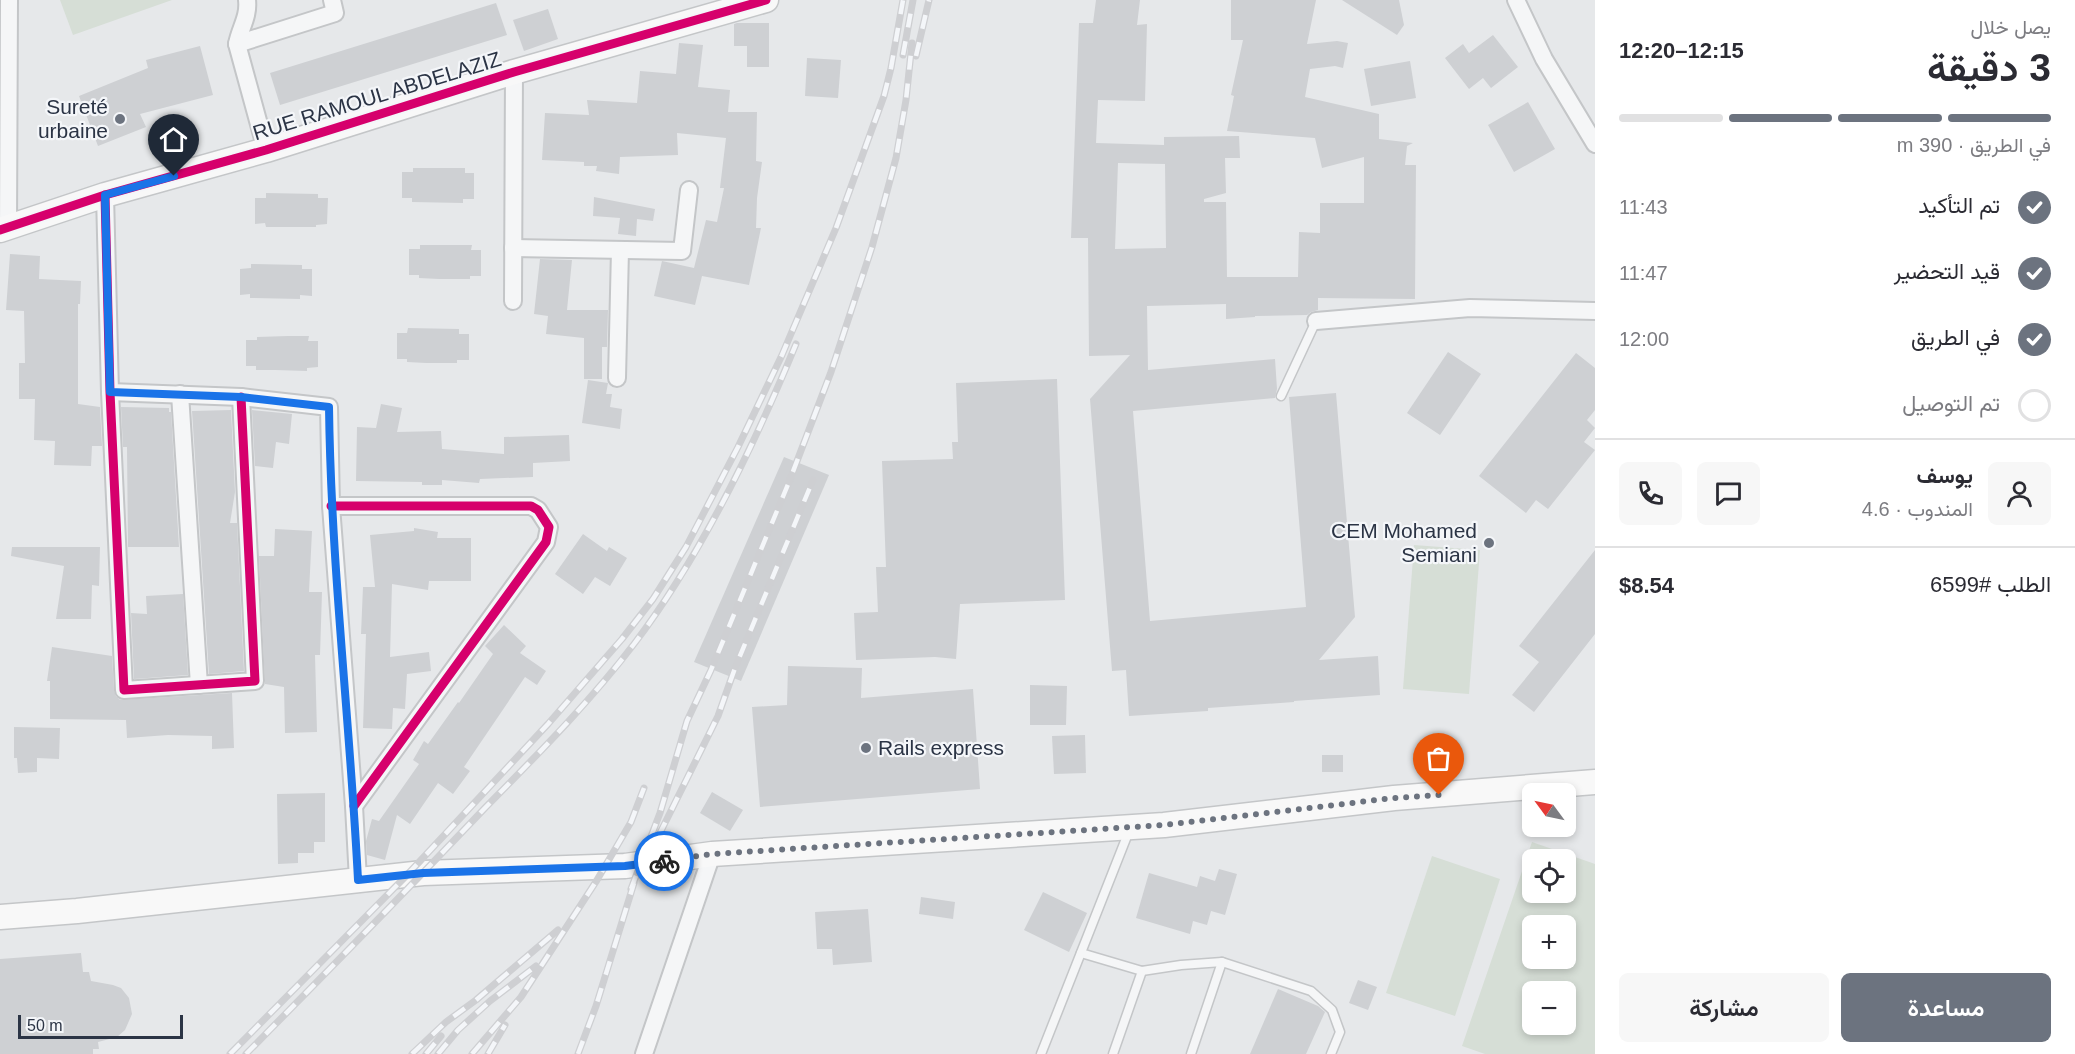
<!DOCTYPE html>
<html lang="ar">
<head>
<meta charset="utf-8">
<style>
	:root { --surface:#fff; --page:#f7f7f7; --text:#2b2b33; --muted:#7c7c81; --line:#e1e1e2; --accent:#6c737f }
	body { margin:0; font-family:Arial,Vazirmatn,sans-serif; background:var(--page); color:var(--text); direction:rtl; height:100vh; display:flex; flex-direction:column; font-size:22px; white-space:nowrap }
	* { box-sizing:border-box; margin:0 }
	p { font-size:20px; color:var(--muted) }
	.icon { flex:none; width:33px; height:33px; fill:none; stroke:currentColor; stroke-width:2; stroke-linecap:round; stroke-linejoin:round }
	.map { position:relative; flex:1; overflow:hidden; direction:ltr }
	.panel { display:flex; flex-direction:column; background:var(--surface); width:480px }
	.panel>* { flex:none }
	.needle { width:39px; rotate:303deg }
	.controls { position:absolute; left:1522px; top:783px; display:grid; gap:12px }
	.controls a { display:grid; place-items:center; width:54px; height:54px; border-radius:9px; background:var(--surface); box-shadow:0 3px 9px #0003; font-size:30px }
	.scale { position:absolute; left:18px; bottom:15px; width:165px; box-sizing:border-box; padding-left:6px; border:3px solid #2b3445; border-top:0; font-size:16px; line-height:21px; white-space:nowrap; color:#2b3445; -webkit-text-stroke:4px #f4f6f9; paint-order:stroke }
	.pin { position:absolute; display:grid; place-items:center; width:51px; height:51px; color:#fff; margin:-62px -26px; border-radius:50% 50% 50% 0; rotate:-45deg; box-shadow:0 0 6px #0007 }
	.pin .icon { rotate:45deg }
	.courier { position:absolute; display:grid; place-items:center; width:60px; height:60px; margin:-30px; border:4px solid #1a73e8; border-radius:50%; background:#fff; color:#222; box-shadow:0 2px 8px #0007 }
	.summary em { font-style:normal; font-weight:600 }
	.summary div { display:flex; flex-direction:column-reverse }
	.summary { display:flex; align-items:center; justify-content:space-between; height:102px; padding:0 24px }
	h1 { font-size:39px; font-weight:600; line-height:45px }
	.bar { display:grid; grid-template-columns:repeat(4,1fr); gap:9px 6px; align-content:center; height:72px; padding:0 24px }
	.bar i { height:8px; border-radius:4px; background:var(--line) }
	.bar .selected { background:var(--accent) }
	.bar p { grid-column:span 4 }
	.line { display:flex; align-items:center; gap:15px; padding:0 24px; border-top:2px solid var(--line) }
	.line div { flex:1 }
	.round { display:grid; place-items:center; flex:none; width:63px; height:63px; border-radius:9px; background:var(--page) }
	ol { padding:0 24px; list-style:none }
	li { display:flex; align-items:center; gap:18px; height:66px }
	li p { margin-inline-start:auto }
	li .icon { padding:6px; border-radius:50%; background:var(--accent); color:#fff; stroke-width:4 }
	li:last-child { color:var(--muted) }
	li i { width:33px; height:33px; border:3px solid var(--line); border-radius:50% }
	.cta { display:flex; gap:12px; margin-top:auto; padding:12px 24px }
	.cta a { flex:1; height:69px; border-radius:9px; background:var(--accent); color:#fff; font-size:24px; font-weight:600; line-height:69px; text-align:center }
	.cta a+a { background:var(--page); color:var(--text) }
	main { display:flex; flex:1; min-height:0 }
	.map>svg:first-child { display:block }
	.green { fill:#d6ded6; fill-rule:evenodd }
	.building { fill:#ced0d3; fill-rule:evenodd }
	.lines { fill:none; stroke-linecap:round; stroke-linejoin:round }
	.lane-casing { stroke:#c4c6c8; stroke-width:11 }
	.street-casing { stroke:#c4c6c8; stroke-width:20 }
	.secondary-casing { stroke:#c4c6c8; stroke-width:27 }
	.lane { stroke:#f5f6f7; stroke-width:8 }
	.street { stroke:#f5f6f7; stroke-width:16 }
	.secondary { stroke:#f8f8f8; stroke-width:24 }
	.rail-casing { stroke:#cecfd2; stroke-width:7 }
	.rail { stroke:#f4f6f9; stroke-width:4.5; stroke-dasharray:14; stroke-linecap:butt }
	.cycleway-casing { stroke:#f4f6f9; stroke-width:13 }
	.cycleway { stroke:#d6006c; stroke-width:9 }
	.done { stroke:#6c737f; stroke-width:6; stroke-dasharray:0 10.8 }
	.route { stroke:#1a73e8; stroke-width:8 }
	.poi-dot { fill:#6c737f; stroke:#f4f6f9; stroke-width:2 }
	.labels { text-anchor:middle; stroke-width:4.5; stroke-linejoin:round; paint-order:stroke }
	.street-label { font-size:21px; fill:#2b3445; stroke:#f4f6f9 }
	.poi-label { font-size:21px; fill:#2b3445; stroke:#f4f6f9; text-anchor:end }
</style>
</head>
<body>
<main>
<section class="panel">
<div class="summary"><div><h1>3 دقيقة</h1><p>يصل خلال</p></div><em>12:15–12:20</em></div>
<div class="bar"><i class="selected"></i><i class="selected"></i><i class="selected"></i><i></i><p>في الطريق · 390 m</p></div>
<ol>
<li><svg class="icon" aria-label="check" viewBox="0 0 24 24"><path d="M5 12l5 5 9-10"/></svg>تم التأكيد<p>11:43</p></li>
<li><svg class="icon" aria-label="check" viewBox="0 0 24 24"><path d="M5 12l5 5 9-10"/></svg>قيد التحضير<p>11:47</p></li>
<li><svg class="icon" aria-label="check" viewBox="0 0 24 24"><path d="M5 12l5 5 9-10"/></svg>في الطريق<p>12:00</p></li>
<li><i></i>تم التوصيل</li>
</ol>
<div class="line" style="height:108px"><a class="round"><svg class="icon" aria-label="person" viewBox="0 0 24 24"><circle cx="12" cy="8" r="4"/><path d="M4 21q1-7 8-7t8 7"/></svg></a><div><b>يوسف</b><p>المندوب · 4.6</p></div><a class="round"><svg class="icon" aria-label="chat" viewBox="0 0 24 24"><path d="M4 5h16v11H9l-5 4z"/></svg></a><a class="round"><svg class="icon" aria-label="phone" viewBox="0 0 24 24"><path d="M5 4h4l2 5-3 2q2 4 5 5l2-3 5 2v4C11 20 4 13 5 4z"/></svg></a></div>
<div class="line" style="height:78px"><div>الطلب #6599</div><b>$8.54</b></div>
<div class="cta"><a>مساعدة</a><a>مشاركة</a></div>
</section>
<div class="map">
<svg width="1595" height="1054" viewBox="0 0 1595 1054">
	<rect width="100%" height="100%" fill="#e6e8ea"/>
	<g class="green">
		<path d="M60,0H172L73,35Z"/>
		<path d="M1414,545L1480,550L1469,694L1403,689Z"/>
		<path d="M1532,842L1595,864V1054H1485L1462,1046ZM1533,860H1566V892H1533ZM1533,926H1566V958H1533ZM1533,992H1566V1024H1533Z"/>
		<path d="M1432,856L1500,879L1455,1016L1386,993Z"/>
	</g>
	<g class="building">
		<path d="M1096,0H1140L1137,25L1147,24L1145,101L1098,100L1096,143L1164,145V137L1239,136L1240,158H1225L1226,193L1204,199V202H1226L1227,277H1298L1299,232L1320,233V203H1364V157L1322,168L1315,138L1227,131L1234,96L1231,95L1243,40H1231V0H1316L1307,44L1337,41L1348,43L1343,68L1335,66L1310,69L1305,97L1379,114V139L1413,143L1407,146L1405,165H1416L1415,299L1318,298V310L1311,312L1307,315L1255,316V317L1226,319V304L1147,306L1148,370L1275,359L1277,389L1275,398L1133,411L1150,621L1306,607L1289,397L1336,393L1355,617L1319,660L1378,656L1380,695L1294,701V702L1208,708V711L1129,716L1126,670L1112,671L1090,399L1130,355L1089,356L1088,238H1071L1079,23H1093ZM1118,163L1165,164L1166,248L1115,249Z"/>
		<path d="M1342,0H1399L1404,25L1397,35Z"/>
		<path d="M496,3L507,35L280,105L270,73Z"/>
		<path d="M548,9L558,39L524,51L513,20Z"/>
		<path d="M737,23H769V67H747V46H734V24Z"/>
		<path d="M1493,35L1518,67L1491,88L1483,78L1469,89L1445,58L1463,44L1469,53Z"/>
		<path d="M679,43L703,45L698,87L730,90L728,112H757L756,161L762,162L757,198L756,228H761L749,285L702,276L695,305L654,296L662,261L694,268L706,220L717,222L724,188H720L726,138L677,133L678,155L620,157L619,174L596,171L597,166H584V162L542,160L545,113L589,115L587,100L637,103L640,71L676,74Z"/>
		<path d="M200,46L213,95L140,114L146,127L98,146L79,96L148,68L146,60Z"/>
		<path d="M807,58L841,60L838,98L805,96Z"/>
		<path d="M1410,61L1416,98L1371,106L1364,69Z"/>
		<path d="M1528,102L1555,149L1514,172L1488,125Z"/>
		<path d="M413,168H465V173H474V199H463V203L412,202V198H402V172H413Z"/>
		<path d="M266,193L318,194V198H328L327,224L316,225V227H266L265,223L255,224V198H266Z"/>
		<path d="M594,197L655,209L653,221L637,219L636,236L618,234L620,218L593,216Z"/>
		<path d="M420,245H472L471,250H481V276H470V279H439L419,278V275H409V249H420Z"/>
		<path d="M10,254L40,256L39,279L81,281L80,304H78V404L100,407L102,446H92L91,466L54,465L55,441L34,440L35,399H19V363H25L24,311L6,310Z"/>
		<path d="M540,259L572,260L567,310H608L607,347H602V379H584V338L546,334L548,316L534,314Z"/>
		<path d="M251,264L302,265V269H312V296L300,295V299L250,298V294L240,295V269L251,268Z"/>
		<path d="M408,328L459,329V334H469V360H457V363H426L407,362V359H397V333H407Z"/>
		<path d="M288,336H309L308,341H318V367L307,368V371L275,370H256V366H246V340H257V337Z"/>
		<path d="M1448,352L1481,374L1440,435L1407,413Z"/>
		<path d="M1576,353L1595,368V410L1587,420L1595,428L1584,442L1595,450L1548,509L1536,500L1526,513L1479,476Z"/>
		<path d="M1057,379L1065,600L960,604L956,659L935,657L856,660L854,613L878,612L876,567H886L882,461L953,459L952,442H958L956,383Z"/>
		<path d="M588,380L608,383L606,394H612L610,407L622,409L620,429L582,423Z"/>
		<path d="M381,404L402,408L397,432L441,431L442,449L504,454V437L569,435L570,461L533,463V477L480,479L479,483L442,480V485H422V482L356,481L357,427L376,428Z"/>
		<path d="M121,407L169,408V412H171L179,547H128L127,447H123Z"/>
		<path d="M231,410L235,492L230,523H237L244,671L209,674L192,411Z"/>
		<path d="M252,410L292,414L289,444L276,442L273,468L255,466Z"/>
		<path d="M784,457L829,475L741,681L694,662Z"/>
		<path d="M414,528L438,532L437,538H471V581H429L428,590L392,584L390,657L429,652L431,671L407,674L405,709L393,708L392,729L363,728L366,634H361L363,587H375L370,535L414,531Z"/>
		<path d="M275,529L312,531L309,592H322L320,655H315L317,732L285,733L284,687L265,684L259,556H274Z"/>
		<path d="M583,534L607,551L609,547L627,558L610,586L595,577L583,594L555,574Z"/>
		<path d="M12,547H100L99,586L92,585L91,619H56L64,566L11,556Z"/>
		<path d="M1595,550V634L1534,712L1512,695L1539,662L1519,646Z"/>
		<path d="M183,594L188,675L134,679L131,613L147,614L146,596Z"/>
		<path d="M504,625L526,646L520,653L546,671L537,685L525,677L464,767L470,771L453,794L438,783L410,824L397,815L385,860L367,855L366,841L372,819L379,821L419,764L413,760L424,741L428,744L458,702L459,703L493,654L485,646Z"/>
		<path d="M52,647L112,656L114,690L116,696L120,700L232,693L234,748L212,749V736L168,735L127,738L126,720L50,719V681H47Z"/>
		<path d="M788,666L862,668L861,698L973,689L980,789L760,807L752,707L787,705Z"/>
		<path d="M1030,685L1067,686L1066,725H1030Z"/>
		<path d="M14,727L60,728L59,759L37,758V772L18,773L17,758H14Z"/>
		<path d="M1085,735L1086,773L1054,774L1052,736Z"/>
		<rect x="1322" y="755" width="21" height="17"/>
		<path d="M712,792L743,810L730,831L700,813Z"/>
		<path d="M325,793V842H314V853H298V863L278,864L277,794Z"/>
		<path d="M1219,869L1237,874L1225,915L1211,911L1207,925L1193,921L1190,934L1136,918L1149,873L1197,887L1200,876L1215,881Z"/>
		<path d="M1043,892L1087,913L1069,952L1024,930Z"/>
		<path d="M921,897L955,902L953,919L919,914Z"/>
		<path d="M868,909L872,962L833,965L832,949H817L815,912Z"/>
		<path d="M81,953L83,972H89L91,981L113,985L121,988L129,998L132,1014L125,1030L117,1037L98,1042L99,1049H93V1054H0V959Z"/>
		<path d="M1358,980L1377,987L1368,1010L1349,1003Z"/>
		<path d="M1278,989L1318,1006L1325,1012L1306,1054H1250Z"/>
	</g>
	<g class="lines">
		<defs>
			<g id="lane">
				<path d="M1281,396L1316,321"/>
				<path d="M1081,953L1142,971L1181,965L1222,962L1311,991L1332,1010L1340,1032L1331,1054"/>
				<path d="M1041,1054L1129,831"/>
				<path d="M1113,1054L1142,971"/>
				<path d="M1191,1054L1222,962"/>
			</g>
			<g id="street">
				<path d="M247,0C249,17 240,28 237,44L266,150"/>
				<path d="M1516,0L1544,59L1595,144"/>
				<path d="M237,44L335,13L332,0"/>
				<path d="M105,195L110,392L124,690L255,681L241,397"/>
				<path d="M8,227L9,0"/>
				<path d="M513,248L682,251L689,190"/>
				<path d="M513,301L514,72"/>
				<path d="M1316,321L1470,308L1595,311"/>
				<path d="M617,378L620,250"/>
				<path d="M110,392L241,397L329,407L331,506L354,806L358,880"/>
				<path d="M180,394L199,685"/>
				<path d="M331,506H531L538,510L549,527L546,542L354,806"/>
				<path d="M644,1054L712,854"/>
			</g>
			<g id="secondary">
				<path d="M0,230L105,195L266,150L514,72L766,0"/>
				<path d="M0,917L77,911L423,873L625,866L712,854L1164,825L1394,798L1595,782"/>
			</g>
		</defs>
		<use href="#lane" class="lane-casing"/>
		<use href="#street" class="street-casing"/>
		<use href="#secondary" class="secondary-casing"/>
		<use href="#lane" class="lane"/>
		<use href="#street" class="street"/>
		<use href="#secondary" class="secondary"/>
		<defs>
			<g id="rail">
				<path d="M903,55L913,0"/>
				<path d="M916,56L929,0"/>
				<path d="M659,835L718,716L735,668L813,480"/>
				<path d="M631,889L660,813L687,721L711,670L789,482L831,372L872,247L896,158L906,100L912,43"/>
				<path d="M230,1054L407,875L548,724L622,639L653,599L686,547L738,447L782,355L836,228L884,96L891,68L903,0"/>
				<path d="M246,1054C326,973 406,891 484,809C536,756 589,703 634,644C701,556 754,446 796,344"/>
				<path d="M412,1054L446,1022L476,1000L558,930"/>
				<path d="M426,1054L441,1036"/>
				<path d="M438,1054L458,1030L490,1001L536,966"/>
				<path d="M472,1054L521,997L597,880L631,822L644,788"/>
				<path d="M488,1054L505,1025"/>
				<path d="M578,1054L596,1006L634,883"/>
			</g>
		</defs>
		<use href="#rail" class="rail-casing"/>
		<use href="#rail" class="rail"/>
		<defs>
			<g id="cycleway">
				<path d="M105,195L110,392L124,690L255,681L241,397"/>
				<path d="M0,230L105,195L266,150L514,72L766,0"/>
				<path d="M331,506H531L538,510L549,527L546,542L354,806"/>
			</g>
		</defs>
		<use href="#cycleway" class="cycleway-casing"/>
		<use href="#cycleway" class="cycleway"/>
	</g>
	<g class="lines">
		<path class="done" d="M664,861L712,854L1164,825L1394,798L1439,795"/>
		<path class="route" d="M174,176L105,195L110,392L241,397L329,407C331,565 350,722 358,880L423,873L625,866L664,861"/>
	</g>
	<g class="poi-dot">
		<circle cx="120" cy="119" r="6"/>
		<circle cx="1489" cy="543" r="6"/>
		<circle cx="866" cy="748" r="6"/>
	</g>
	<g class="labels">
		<g class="street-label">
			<text transform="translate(377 96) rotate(-17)" y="7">RUE RAMOUL ABDELAZIZ</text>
		</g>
		<g class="poi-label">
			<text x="108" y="114">Sureté<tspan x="108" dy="24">urbaine</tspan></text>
			<text x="1477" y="538">CEM Mohamed<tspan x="1477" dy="24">Semiani</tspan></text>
			<text x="878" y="755" text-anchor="start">Rails express</text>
		</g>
	</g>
</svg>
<div class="controls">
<a><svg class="needle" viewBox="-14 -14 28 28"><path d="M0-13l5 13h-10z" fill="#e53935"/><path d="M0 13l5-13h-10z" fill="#7c7c81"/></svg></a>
<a><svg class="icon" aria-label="locate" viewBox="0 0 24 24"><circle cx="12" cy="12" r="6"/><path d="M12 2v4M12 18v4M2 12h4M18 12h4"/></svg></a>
<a>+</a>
<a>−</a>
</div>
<div class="scale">50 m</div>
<div class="pin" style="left:1439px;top:795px;background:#ea580c"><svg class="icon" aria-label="bag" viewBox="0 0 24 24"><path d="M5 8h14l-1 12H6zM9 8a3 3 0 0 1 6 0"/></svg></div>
<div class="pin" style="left:174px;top:176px;background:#1f2937"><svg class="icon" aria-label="home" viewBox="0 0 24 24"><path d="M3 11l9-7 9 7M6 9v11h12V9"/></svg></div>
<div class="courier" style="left:664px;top:861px"><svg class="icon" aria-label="bike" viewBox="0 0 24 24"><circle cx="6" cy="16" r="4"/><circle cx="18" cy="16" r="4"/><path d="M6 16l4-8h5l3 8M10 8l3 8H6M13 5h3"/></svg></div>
</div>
</main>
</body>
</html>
